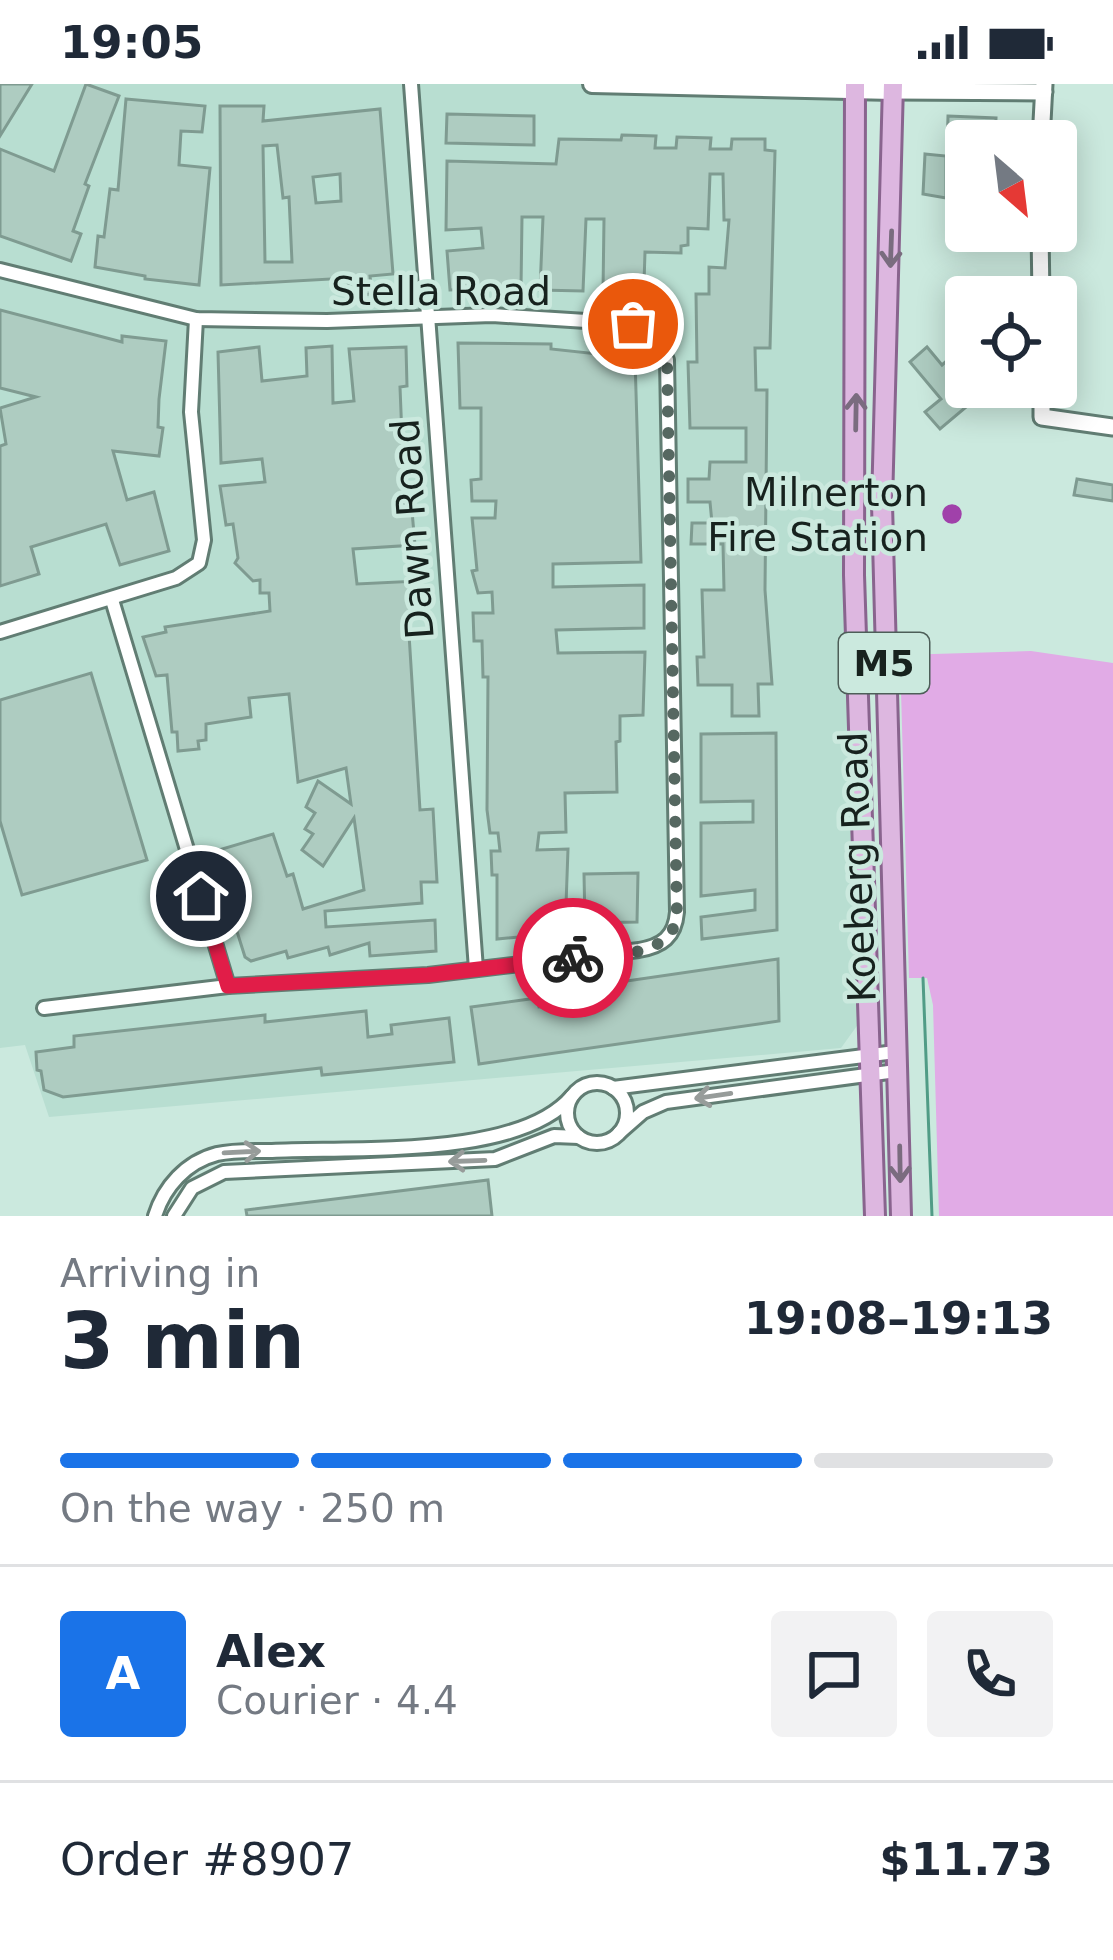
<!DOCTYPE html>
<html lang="en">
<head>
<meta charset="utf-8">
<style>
	:root { --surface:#fff; --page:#f2f2f3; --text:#1f2937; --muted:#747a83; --line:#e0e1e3; --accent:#1a73e8 }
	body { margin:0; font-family:"DejaVu Sans",sans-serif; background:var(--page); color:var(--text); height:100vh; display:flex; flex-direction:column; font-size:45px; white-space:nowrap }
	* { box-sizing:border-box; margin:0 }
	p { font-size:39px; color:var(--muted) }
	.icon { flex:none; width:66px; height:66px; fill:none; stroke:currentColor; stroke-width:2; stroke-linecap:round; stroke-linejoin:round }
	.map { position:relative; height:1132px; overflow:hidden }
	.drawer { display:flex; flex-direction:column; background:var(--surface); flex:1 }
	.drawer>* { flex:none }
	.needle { width:78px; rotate:152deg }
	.fabs { position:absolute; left:945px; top:36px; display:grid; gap:24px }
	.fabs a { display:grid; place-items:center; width:132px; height:132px; border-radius:12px; background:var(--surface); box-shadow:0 6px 30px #0003; font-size:60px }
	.pin { position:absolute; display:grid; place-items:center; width:102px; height:102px; color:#fff; margin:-51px; border:6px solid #fff; border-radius:50%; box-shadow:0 3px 12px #0007 }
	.courier { position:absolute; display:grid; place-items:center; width:120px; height:120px; margin:-60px; border:9px solid #e11d48; border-radius:50%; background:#fff; color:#222; box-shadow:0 3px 15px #0007 }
	.head em { font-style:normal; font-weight:800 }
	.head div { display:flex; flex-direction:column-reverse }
	.head { display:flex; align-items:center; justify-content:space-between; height:204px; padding:0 60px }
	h1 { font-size:78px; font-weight:800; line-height:90px }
	.bar { display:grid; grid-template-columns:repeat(4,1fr); gap:18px 12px; align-content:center; height:144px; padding:0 60px }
	.bar i { height:15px; border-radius:9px; background:var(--line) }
	.bar .on { background:var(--accent) }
	.bar p { grid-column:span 4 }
	.line { display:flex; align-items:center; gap:30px; padding:0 60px; border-top:3px solid var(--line) }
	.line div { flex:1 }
	.round { display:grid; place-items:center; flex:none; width:126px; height:126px; border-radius:12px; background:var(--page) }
	.status { display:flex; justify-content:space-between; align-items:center; height:84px; padding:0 60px; background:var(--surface); direction:ltr }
	.status svg { height:33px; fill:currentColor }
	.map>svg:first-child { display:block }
	.built { fill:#b8ded1 }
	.green { fill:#e1abe6 }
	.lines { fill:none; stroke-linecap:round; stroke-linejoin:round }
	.stream { stroke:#509c86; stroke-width:3 }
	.building { fill:#aeccc1; stroke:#7f9b91; stroke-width:3; fill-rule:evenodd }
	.minor-casing { stroke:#617d73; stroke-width:18 }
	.tertiary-casing { stroke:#617d73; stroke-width:21 }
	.secondary-casing { stroke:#617d73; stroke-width:22 }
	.primary-casing { stroke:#89648e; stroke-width:24 }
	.minor { stroke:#fff; stroke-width:12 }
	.tertiary { stroke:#fff; stroke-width:15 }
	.secondary { stroke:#fff; stroke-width:16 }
	.primary { stroke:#ddb7e0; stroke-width:18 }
	.oneway { stroke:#7a6c7f }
	.oneway2 { stroke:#979c9a }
	.done { stroke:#566861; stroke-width:12; stroke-dasharray:0 21.6 }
	.route { stroke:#e11d48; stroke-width:15 }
	.poi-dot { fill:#a041aa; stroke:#cbe9de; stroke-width:4.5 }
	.labels { text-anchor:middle; stroke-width:9; stroke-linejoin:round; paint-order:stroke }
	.shield { fill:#cbe9de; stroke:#4d5e58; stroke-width:3 }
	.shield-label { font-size:36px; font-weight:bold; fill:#17221e }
	.street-label { font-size:39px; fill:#17221e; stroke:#cbe9de }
	.poi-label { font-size:39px; fill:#17221e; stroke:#cbe9de; text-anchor:end }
</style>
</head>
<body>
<div class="status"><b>19:05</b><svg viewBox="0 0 49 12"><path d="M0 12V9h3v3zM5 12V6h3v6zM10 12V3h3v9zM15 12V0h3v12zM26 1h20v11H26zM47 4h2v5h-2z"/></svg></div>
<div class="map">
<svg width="1113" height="1132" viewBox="0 0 1113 1132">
	<rect width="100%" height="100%" fill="#cbe9de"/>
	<path class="built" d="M0,0H845L859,939L841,964L49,1033L25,961L0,964Z"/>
	<path class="green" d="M1031,567L1113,579V1132H939L933,921L927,894H909L900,571Z"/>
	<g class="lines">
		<path class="stream" d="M923,894L932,1132"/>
	</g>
	<g class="building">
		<path d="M0,0H32L0,52Z"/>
		<path d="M86,0L119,12L85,100L89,102L73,147L81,150L71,177L0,152V65L54,87Z"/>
		<path d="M126,15L205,22L202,48L181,47L179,81L210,84L199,201L145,195V192L95,183L98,152L104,153L110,105L118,106Z"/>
		<path d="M220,22H264L263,37L380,25L393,190L370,192L372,210L349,212L348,194L221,201ZM277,61L283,114L289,113L292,178H265L263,62ZM340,90L341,117L316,119L313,93Z"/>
		<path d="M447,30L534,32V61L446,59Z"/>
		<path d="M948,32L996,34L995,57H966V66H947Z"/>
		<path d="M622,51L656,52L655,64H676L677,53L711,54L710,65H731L732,55H765V66L775,67L770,264H755L756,306H767L765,506L772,600H758L759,632H732V601H698L697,573H704L702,506H724L723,460H691L692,439H712L710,418H688V395H709L710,378H746V344H690L688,278H697L696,210H709V183L725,184L729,136H724L723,90H710L708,145L688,144V161L681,162V169L645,168L644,199H639V211L603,208L604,135H586L583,207L540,206L543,133H522L521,204L450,206L447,167L483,164L481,144L446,146L447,77L556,80L559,55L621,56Z"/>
		<path d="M925,70L946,72V114L923,110Z"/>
		<path d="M0,226L122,258V252L166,257L159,315L158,343L163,344L159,372L113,367L127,416L154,408L169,467L120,481L106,440L31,463L39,490L0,502V362L6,360L0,324L36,313L0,304Z"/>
		<path d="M458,259L551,260V265L635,274L641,478L553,480V503L644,501V544L556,546L558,569L645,568L643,631L620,632V657L616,658L617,708L565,709L566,748L539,749L537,766L568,765L565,849L497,855V791H492L491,767H500L498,749H490L487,726L488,593H483L482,557H474L473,529H493L492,508L478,509L472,487L477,486L472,434H495L496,417H472L471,396L481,395V324H460Z"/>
		<path d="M966,260V286L954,296L972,318L940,345L925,328L941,315L910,278L927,263L942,281Z"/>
		<path d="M332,262L333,319L354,317L349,265L406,263L407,302L400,303L405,428L412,427L415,461L353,465L357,500L418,497L420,533L408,534L420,726L433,725L437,798H421L422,819L325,827L326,843L435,836L436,867L370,872L369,859L330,871L328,863L288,874L286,867L251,877L245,873L212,768L273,750L287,792L293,790L303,825L364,806L354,734L323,782L302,766L313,750L305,745L315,729L306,723L318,697L351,720L346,684L298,698L289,610L249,614L251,633L206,640V656L198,657L199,665L178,667L177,648H172L167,591L156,592L143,553L166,548L165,543L270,527L269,509H260V496L253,497L235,479L238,474L233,440L226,441L220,402L265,398L262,375L221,379L218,268L259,263L262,297L307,292L306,264Z"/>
		<path d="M1077,395L1113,401V417L1074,411Z"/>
		<path d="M91,589L147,776L22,811L0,737V616Z"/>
		<path d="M776,649L777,846L702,855L701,833L755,826V806L701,812V739L753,738V717L701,718V650Z"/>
		<path d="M638,789L637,838L585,839L584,790Z"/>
		<path d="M778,875L779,937L479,980L471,923L537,914L539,923L560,921L558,907Z"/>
		<path d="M366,927L368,953L392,950L391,941L449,934L454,978L322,991L321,984L63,1013L44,1006L41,987L37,986L36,968L74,963V952L265,931V938Z"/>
		<path d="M488,1096L492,1132H247L246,1126Z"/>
	</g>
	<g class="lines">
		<defs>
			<g id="minor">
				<path d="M411,0L476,885"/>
				<path d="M0,186L196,235L327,237L492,231L633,240L657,253L667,276L677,828C675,853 662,862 639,866L428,891L228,902L44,924"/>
				<path d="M112,516L228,902"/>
				<path d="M0,548L176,494L199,479L204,456L191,328L196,235"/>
				<circle cx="597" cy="1029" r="30"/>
				<path d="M613,1004L895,968"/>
				<path d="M619,1049L643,1028L666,1018L896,987"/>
				<path d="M155,1132C164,1103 186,1078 217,1070C234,1066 254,1067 272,1067C352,1063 519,1075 572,1012"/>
				<path d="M174,1132L192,1104L224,1088L495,1075L554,1052L579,1053"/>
			</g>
			<g id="tertiary">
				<path d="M893,7L1044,8"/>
				<path d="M1041,57L1044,0"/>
				<path d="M1040,147L1041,213"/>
				<path d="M1042,303V333L1113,343"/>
			</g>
			<path id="secondary" d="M592,0L893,7"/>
			<g id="primary">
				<path d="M855,0L854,491L875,1132"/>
				<path d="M893,0L882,420L901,1132"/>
			</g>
		</defs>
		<use href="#minor" class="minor-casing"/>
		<use href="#tertiary" class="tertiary-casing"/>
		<use href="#secondary" class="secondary-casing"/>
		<use href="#primary" class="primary-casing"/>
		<use href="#minor" class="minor"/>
		<use href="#tertiary" class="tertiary"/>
		<use href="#secondary" class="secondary"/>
		<use href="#primary" class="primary"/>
	</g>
	<defs><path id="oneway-shaft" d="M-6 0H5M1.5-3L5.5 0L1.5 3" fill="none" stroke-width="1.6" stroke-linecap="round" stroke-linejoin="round" transform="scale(3)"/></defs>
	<g class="oneway">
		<use href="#oneway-shaft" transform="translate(891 165) rotate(92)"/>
		<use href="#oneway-shaft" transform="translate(856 328) rotate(-89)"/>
		<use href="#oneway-shaft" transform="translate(900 1080) rotate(89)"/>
	</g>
	<g class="oneway2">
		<use href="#oneway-shaft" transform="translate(713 1012) rotate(172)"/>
		<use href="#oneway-shaft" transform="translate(242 1068) rotate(-3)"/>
		<use href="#oneway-shaft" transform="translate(467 1077) rotate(178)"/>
	</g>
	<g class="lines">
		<path class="done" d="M573,874C607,870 666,876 677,835L667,276L657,253L633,240"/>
		<path class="route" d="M201,812L228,902L428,891L573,874"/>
	</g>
	<circle class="poi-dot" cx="952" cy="430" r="12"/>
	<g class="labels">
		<rect class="shield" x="839" y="549" width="90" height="60" rx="9"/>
		<g class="shield-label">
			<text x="884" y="592">M5</text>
		</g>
		<g class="street-label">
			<text x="441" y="221">Stella Road</text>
			<text transform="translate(412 445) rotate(-94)" y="14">Dawn Road</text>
			<text transform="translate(857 783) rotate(-92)" y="14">Koeberg Road</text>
		</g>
		<g class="poi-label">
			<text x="928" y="422">Milnerton<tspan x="928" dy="45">Fire Station</tspan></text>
		</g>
	</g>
</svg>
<div class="fabs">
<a><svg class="needle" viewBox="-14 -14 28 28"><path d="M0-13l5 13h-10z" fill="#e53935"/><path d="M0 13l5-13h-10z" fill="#747a83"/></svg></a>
<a><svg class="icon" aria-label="locate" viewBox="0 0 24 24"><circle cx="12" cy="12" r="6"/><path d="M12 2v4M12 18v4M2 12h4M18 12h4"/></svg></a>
</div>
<div class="pin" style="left:633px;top:240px;background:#ea580c"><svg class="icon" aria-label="bag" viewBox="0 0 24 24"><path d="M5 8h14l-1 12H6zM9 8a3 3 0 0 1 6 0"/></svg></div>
<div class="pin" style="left:201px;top:812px;background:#1f2937"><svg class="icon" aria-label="home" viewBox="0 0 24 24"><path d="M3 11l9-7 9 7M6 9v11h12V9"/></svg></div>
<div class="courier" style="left:573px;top:874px"><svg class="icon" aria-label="bike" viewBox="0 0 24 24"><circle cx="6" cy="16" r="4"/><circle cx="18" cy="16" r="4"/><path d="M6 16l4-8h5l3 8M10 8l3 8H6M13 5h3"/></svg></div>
</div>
<section class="drawer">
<div class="head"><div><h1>3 min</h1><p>Arriving in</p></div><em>19:08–19:13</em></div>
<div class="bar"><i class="on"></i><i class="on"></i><i class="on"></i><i></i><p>On the way · 250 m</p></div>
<div class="line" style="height:216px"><b class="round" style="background:var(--accent);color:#fff">A</b><div><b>Alex</b><p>Courier · 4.4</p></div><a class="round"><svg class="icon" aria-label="chat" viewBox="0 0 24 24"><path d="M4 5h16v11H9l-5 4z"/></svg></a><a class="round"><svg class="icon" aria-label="phone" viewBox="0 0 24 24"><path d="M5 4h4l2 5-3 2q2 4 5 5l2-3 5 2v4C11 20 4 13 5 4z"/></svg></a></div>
<div class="line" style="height:156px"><div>Order #8907</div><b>$11.73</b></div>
</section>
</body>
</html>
